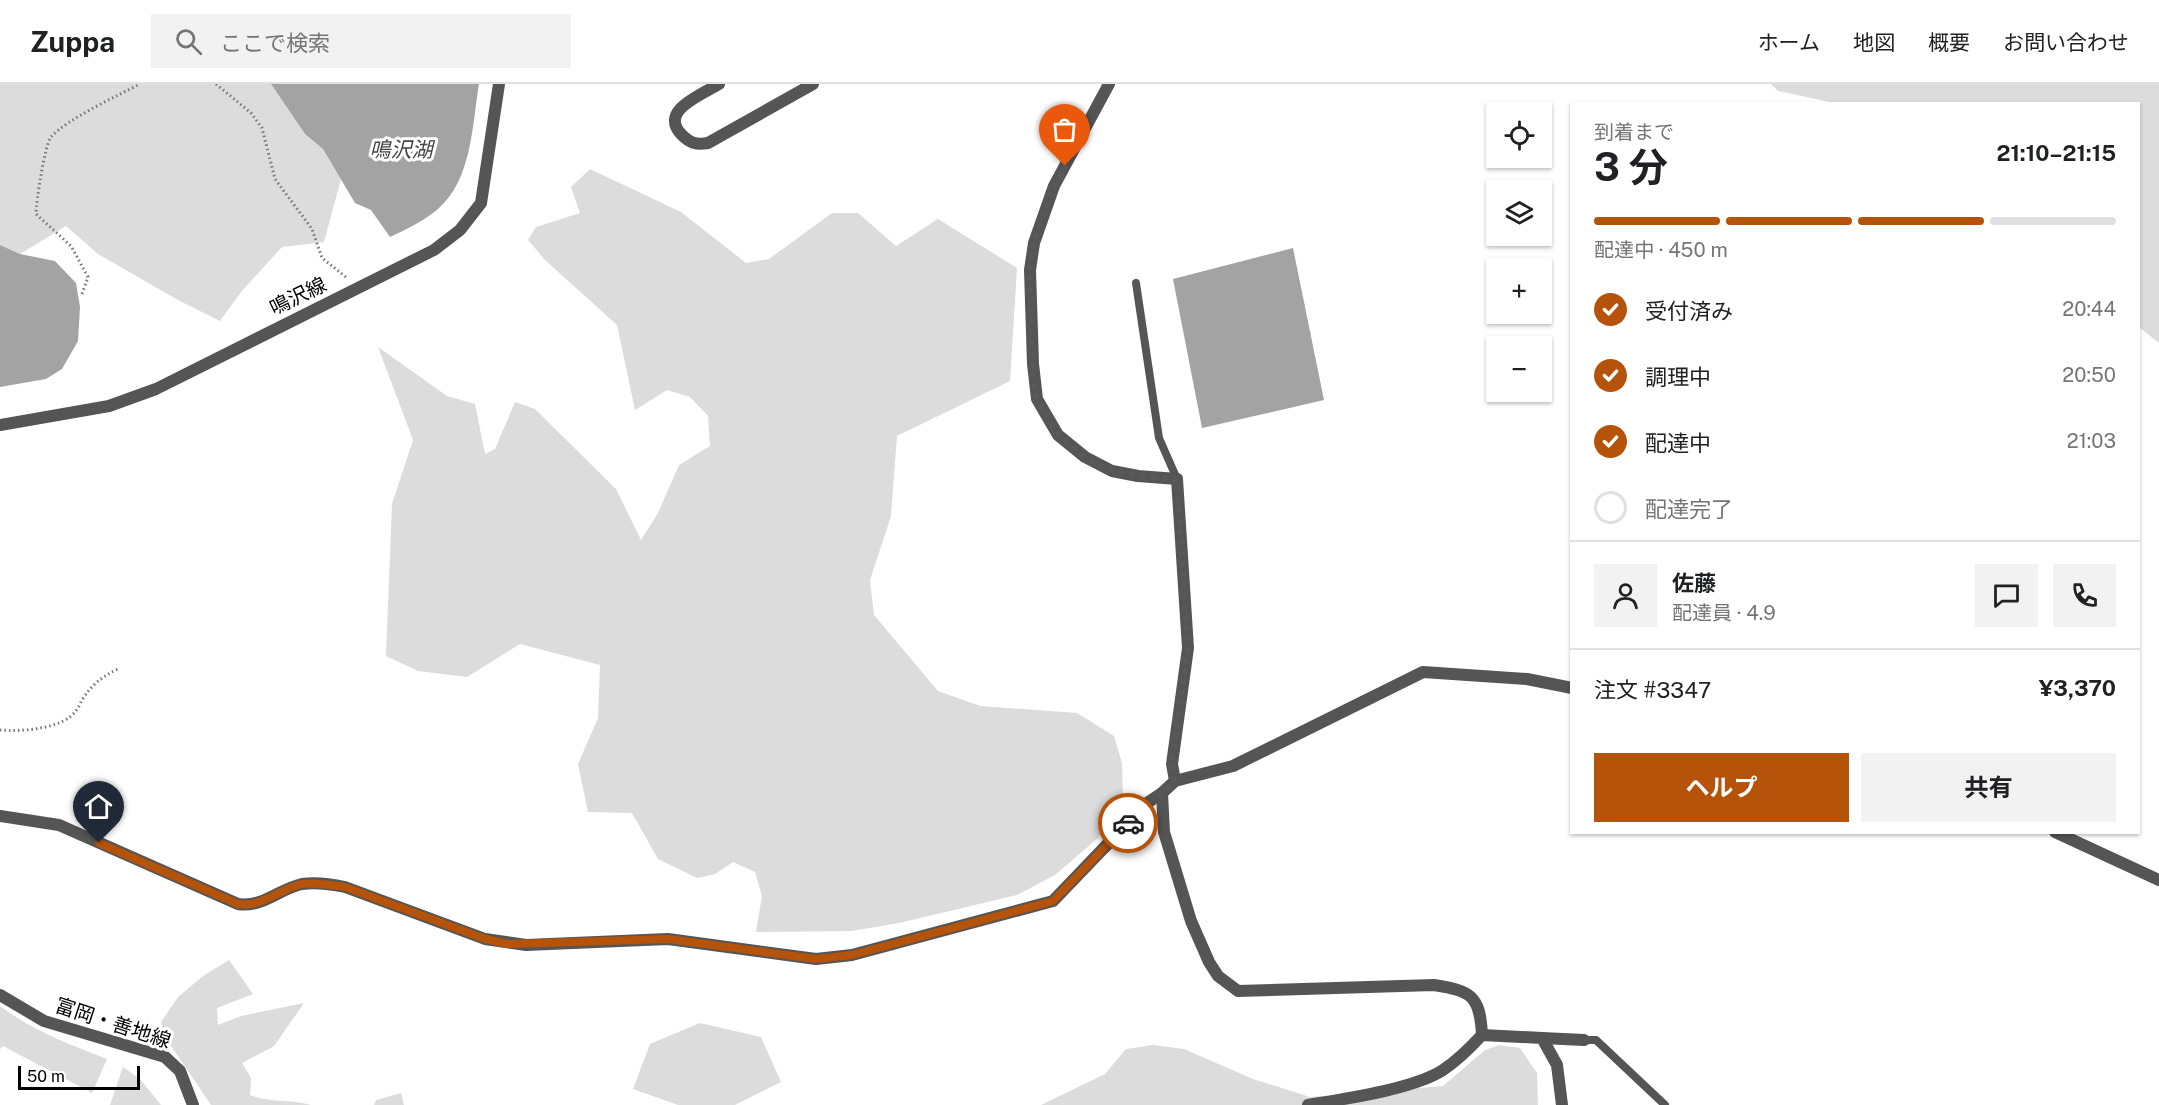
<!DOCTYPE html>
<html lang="ja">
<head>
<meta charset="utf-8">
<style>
	:root { --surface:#fff; --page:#f2f2f2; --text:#202124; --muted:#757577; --line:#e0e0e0; --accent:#b45309 }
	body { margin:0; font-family:"Public Sans","Noto Sans JP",sans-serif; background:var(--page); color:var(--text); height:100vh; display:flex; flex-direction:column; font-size:22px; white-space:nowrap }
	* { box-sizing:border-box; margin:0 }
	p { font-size:20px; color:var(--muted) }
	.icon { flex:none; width:33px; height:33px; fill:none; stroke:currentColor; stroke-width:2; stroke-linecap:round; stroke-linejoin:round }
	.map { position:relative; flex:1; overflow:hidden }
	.panel { position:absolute; left:1570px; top:18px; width:570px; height:732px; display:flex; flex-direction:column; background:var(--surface); border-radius:0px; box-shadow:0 2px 4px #0004 }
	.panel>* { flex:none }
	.controls { position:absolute; left:1486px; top:18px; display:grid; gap:12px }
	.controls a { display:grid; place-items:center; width:66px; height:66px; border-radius:0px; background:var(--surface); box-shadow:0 2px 4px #0004; font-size:30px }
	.scale { position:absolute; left:18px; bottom:15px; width:122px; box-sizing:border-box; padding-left:6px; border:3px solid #000; border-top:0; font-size:16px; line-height:21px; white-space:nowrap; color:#000; -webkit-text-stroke:4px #fff; paint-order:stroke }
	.pin { position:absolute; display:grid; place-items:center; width:51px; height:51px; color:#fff; margin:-62px -26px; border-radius:50% 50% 50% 0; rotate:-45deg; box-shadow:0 0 6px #0007 }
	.pin .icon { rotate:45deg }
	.courier { position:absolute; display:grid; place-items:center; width:60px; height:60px; margin:-30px; border:4px solid #b45309; border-radius:50%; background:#fff; color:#222; box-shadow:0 2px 8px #0007 }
	.head em { font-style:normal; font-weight:700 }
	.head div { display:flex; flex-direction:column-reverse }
	.head { display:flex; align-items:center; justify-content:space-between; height:102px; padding:0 24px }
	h1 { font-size:39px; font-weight:700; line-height:45px }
	.bar { display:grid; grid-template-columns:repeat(4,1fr); gap:9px 6px; align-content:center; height:72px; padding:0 24px }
	.bar i { height:8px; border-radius:4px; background:var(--line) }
	.bar .selected { background:var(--accent) }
	.bar p { grid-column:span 4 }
	.line { display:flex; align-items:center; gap:15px; padding:0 24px; border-top:2px solid var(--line) }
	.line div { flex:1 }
	.round { display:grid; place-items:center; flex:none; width:63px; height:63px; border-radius:0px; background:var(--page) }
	ol { padding:0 24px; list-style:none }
	li { display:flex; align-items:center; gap:18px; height:66px }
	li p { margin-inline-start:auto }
	li .icon { padding:6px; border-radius:50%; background:var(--accent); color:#fff; stroke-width:4 }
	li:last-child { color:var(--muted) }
	li i { width:33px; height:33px; border:3px solid var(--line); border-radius:50% }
	.cta { display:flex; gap:12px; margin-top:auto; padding:12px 24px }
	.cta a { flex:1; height:69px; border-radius:0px; background:var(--accent); color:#fff; font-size:24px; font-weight:700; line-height:69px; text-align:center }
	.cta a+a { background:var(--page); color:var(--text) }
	header { display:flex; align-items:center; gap:36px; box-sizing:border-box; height:84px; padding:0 30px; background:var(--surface); border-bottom:2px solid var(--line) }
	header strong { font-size:28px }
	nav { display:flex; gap:33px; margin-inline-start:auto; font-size:21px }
	.search { width:420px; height:54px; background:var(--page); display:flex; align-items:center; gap:15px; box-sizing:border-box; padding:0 21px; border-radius:0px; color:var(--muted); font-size:22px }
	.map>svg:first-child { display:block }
	.green { fill:#dcdcdc }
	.water { fill:#a3a3a3 }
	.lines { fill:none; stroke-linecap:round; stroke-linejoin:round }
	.path { stroke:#777; stroke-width:3; stroke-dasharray:1.5 3; stroke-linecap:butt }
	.lane { stroke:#555; stroke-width:8 }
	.street { stroke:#555; stroke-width:12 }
	.done { stroke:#595959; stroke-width:6; stroke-dasharray:0 10.8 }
	.route { stroke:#b45309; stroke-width:8 }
	.labels { text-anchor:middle; stroke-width:6; stroke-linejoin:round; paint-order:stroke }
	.street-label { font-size:20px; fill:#000; stroke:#fff }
	.water-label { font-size:21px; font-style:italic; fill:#444; stroke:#fff }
</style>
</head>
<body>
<header>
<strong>Zuppa</strong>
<div class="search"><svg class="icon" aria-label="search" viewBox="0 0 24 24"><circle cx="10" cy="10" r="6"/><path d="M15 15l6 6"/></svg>ここで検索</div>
<nav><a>ホーム</a><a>地図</a><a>概要</a><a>お問い合わせ</a></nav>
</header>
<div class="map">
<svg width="2159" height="1021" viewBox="0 0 2159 1021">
	<rect width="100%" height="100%" fill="#fff"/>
	<g class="green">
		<path d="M0,0H271L305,50L323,65L341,95L324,158L282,163L241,208L220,237L178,216L98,170L66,142L20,170L0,161Z"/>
		<path d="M1771,0H2159V259L2139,243V20H1839L1778,7Z"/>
		<path d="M590,85L681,128L746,179L769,175L832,129H858L896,162L938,135L1017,184L1010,297L897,352L891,432L870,496L874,531L938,607L980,622L1077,629L1114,652L1122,679L1123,716L1098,754L1055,791L1017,811L899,839L852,847L756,848L762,812L755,788L733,778L715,790L697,794L658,775L632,729L588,728L578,680L598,634L600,581L520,560L467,593L418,587L386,572L392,420L413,356L378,263L447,312L475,320L485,370L495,365L515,318L535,325L616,405L641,456L658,429L679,381L710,362L708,332L690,313L667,306L635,326L617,241L545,176L528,156L536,143L580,129L571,103Z"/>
		<path d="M229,876L253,910L217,924L218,941L241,932L304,919L274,962L242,979L251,994L250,1011C270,1019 291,1015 311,1021H211L163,950L161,938L178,913L203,892Z"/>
		<path d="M0,922C33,947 69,960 107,975L92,1009L3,962L0,965Z"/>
		<path d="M700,939L761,953L781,998L735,1021H678L633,1005L650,960Z"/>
		<path d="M1153,961L1184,965L1253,995L1310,1013L1443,1002L1485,966L1499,961L1520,964L1537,989L1538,1021H1041L1105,990L1126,965Z"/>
		<path d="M123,983L140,995L161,1021H110Z"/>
		<path d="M401,1009L404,1021H374L376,1016Z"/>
	</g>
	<g class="water">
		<path d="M271,0H479C472,42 472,95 438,125C424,137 407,145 390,153L371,126L355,119L323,65L305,50Z"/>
		<path d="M0,161L20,170L55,177L76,199L80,223L78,257L62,285L46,295L0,303Z"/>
		<path d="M1293,164L1324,316L1202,344L1173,195Z"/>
	</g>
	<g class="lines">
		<g class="path">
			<path d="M216,0L251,29L262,44L275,95L312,145L322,174L347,194"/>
			<path d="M82,210L88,193L71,162L36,130C36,118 45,60 51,53C67,35 117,12 140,0"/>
			<path d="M0,646C20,648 62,645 75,628C78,625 80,620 82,616C92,600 103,592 120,584"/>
		</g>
		<g class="lane">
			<path d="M1136,199L1159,354L1177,395"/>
			<path d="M1584,956H1596L1665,1021"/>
		</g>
		<g class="street">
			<path d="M719,0C701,11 658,27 682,51C690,59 696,61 708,59L813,0"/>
			<path d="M1109,0L1054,102L1034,159L1030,186L1033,280L1037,315L1058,351L1085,373L1112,387L1138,392L1177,395L1188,564L1172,680L1175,697"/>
			<path d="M0,341L109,322L156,305L434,166L460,146L481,119L499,0"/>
			<path d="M0,732L59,741L238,820C262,824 279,805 302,800C315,798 331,800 345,803L485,855L526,861L668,855L816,875L852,871L1053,817L1147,719L1162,709"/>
			<path d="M2055,748L2159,796"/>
			<path d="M0,911L44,937L165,973L180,987L193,1021"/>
			<path d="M1482,951L1542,954L1557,981L1562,1021"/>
			<path d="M1542,954L1584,956"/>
			<path d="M1308,1021C1344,1015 1414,1005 1443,986C1458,976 1470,964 1482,951C1480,911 1471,907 1434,901L1238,907L1218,892L1209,878L1191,837L1164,748L1162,709L1175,697L1233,682L1423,588L1527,595L1572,604"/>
		</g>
	</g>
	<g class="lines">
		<path class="done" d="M1065,82C1050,110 1032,154 1030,185C1029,203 1031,222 1032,240C1032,262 1031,294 1037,314C1038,320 1044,327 1048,334C1078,386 1123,391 1177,395L1188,564L1172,680L1174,697L1162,709L1147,719L1128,739"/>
		<path class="route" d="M99,759L238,820C261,824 279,805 302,800C315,798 331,801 345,803L485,855L507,860L668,855L816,875L852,871L1053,817L1128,739"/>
	</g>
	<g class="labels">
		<g class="street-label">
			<text transform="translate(298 212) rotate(-26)" y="7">鳴沢線</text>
			<text transform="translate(113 939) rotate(18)" y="7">富岡・善地線</text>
		</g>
		<g class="water-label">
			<text x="401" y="73">鳴沢湖</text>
		</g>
	</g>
</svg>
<div class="controls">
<a><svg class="icon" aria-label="locate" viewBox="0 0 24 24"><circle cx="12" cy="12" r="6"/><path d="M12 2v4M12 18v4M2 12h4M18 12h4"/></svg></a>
<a><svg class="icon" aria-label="layers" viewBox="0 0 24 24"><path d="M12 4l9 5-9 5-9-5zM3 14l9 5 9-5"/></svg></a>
<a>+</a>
<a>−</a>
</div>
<div class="scale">50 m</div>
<div class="pin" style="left:1065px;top:82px;background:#ea580c"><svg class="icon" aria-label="bag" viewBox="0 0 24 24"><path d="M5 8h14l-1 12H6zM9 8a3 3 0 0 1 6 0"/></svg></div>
<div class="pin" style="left:99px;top:759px;background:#1f2937"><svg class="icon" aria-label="home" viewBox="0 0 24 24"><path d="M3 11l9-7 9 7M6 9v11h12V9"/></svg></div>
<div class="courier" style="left:1128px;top:739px"><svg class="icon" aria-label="car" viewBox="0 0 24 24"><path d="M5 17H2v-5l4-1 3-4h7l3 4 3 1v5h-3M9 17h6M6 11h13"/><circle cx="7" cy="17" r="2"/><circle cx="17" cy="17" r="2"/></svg></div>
<section class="panel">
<div class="head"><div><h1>3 分</h1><p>到着まで</p></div><em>21:10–21:15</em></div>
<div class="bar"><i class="selected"></i><i class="selected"></i><i class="selected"></i><i></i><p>配達中 · 450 m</p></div>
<ol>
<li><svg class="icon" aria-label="check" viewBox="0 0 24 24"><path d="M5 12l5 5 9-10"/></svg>受付済み<p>20:44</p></li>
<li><svg class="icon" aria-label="check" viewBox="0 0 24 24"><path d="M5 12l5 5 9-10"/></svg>調理中<p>20:50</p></li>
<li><svg class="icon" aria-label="check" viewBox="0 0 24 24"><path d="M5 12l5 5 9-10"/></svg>配達中<p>21:03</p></li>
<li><i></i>配達完了</li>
</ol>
<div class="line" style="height:108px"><a class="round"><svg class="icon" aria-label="person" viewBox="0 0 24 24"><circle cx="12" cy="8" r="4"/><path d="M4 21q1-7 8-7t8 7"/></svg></a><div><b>佐藤</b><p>配達員 · 4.9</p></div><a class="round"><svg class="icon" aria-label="chat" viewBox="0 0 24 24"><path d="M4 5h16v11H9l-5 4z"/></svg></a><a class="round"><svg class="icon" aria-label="phone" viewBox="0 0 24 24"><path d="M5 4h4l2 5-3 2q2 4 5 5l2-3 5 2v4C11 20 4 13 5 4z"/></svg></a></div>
<div class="line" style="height:78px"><div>注文 #3347</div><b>¥3,370</b></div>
<div class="cta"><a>ヘルプ</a><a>共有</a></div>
</section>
</div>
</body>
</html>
